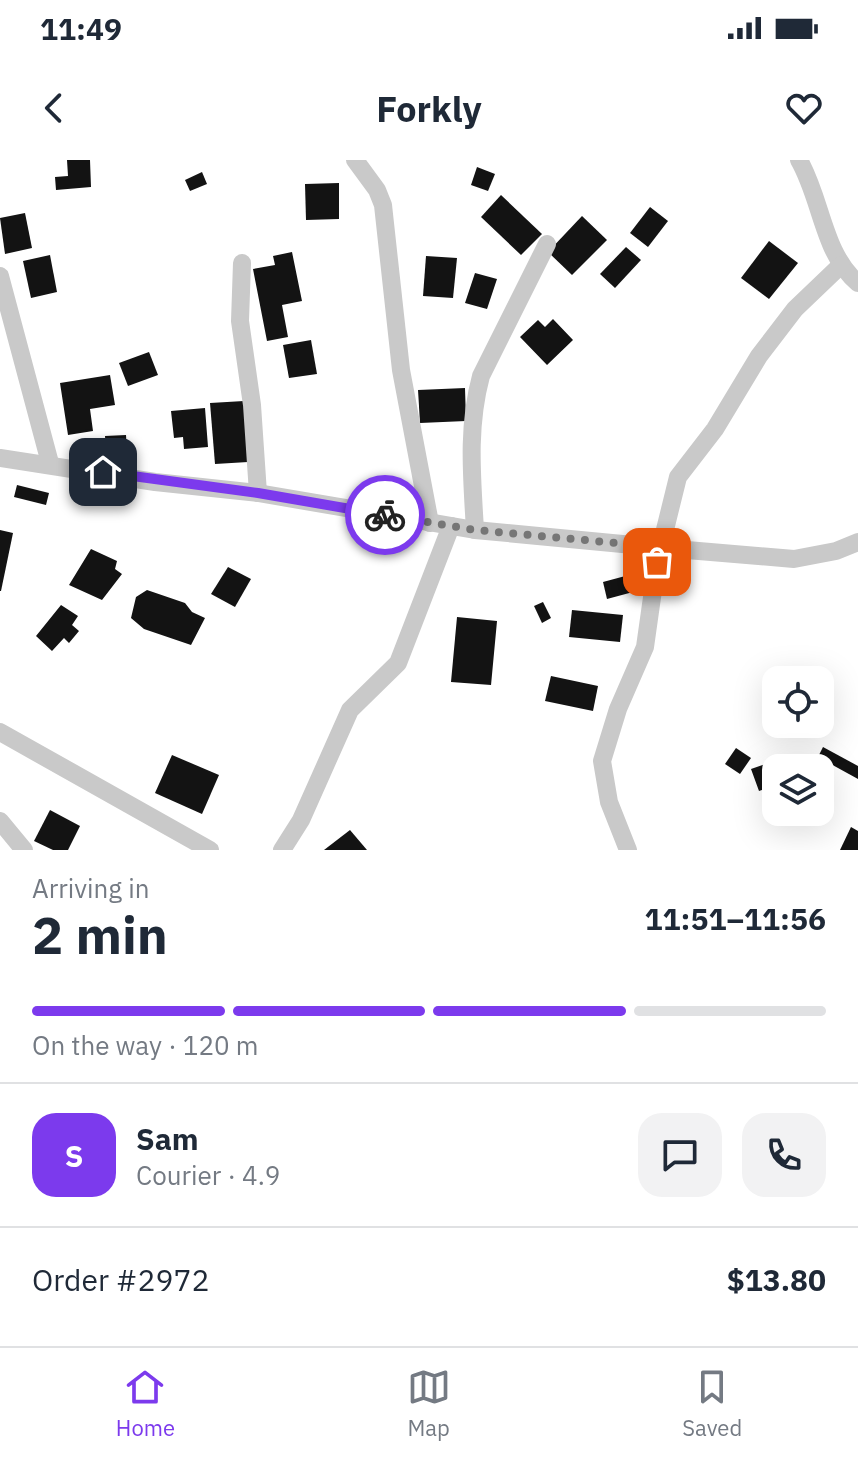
<!DOCTYPE html>
<html lang="en">
<head>
<meta charset="utf-8">
<style>
	:root { --surface:#fff; --page:#f2f2f3; --text:#1f2937; --muted:#747a83; --line:#e0e1e3; --accent:#7c3aed }
	body { margin:0; font-family:"IBM Plex Sans",sans-serif; background:var(--page); color:var(--text); height:100vh; display:flex; flex-direction:column; font-size:30px; white-space:nowrap }
	* { box-sizing:border-box; margin:0 }
	p { font-size:26px; color:var(--muted) }
	.icon { flex:none; width:44px; height:44px; fill:none; stroke:currentColor; stroke-width:2; stroke-linecap:round; stroke-linejoin:round }
	.map { position:relative; height:690px; overflow:hidden }
	.details { display:flex; flex-direction:column; background:var(--surface); flex:1 }
	.details>* { flex:none }
	.tools { position:absolute; left:762px; top:506px; display:grid; gap:16px }
	.tools a { display:grid; place-items:center; width:72px; height:72px; border-radius:16px; background:var(--surface); box-shadow:0 8px 32px #0002; font-size:40px }
	.pin { position:absolute; display:grid; place-items:center; width:68px; height:68px; color:#fff; margin:-34px; border-radius:16px; box-shadow:0 4px 12px #0006 }
	.courier { position:absolute; display:grid; place-items:center; width:80px; height:80px; margin:-40px; border:6px solid #7c3aed; border-radius:50%; background:#fff; color:#222; box-shadow:0 2px 10px #0007 }
	.summary em { font-style:normal; font-weight:800 }
	.summary div { display:flex; flex-direction:column-reverse }
	.summary { display:flex; align-items:center; justify-content:space-between; height:136px; padding:0 32px }
	h1 { font-size:52px; font-weight:800; line-height:60px }
	.bar { display:grid; grid-template-columns:repeat(4,1fr); gap:12px 8px; align-content:center; height:96px; padding:0 32px }
	.bar i { height:10px; border-radius:6px; background:var(--line) }
	.bar .on { background:var(--accent) }
	.bar p { grid-column:span 4 }
	.line { display:flex; align-items:center; gap:20px; padding:0 32px; border-top:2px solid var(--line) }
	.line div { flex:1 }
	.round { display:grid; place-items:center; flex:none; width:84px; height:84px; border-radius:24px; background:var(--page) }
	.status { display:flex; justify-content:space-between; align-items:center; height:56px; padding:0 40px; background:var(--surface); direction:ltr }
	.status svg { height:22px; fill:currentColor }
	header { display:flex; justify-content:space-between; align-items:center; height:104px; padding:0 32px; background:var(--surface); font-size:36px; font-weight:800 }
	.dock { display:flex; justify-content:space-around; align-items:center; height:112px; border-top:2px solid var(--line); background:var(--surface); font-size:22px; color:var(--muted) }
	.dock a { display:grid; justify-items:center; gap:4px }
	.dock .on { color:var(--accent) }
	.map>svg:first-child { display:block }
	.building { fill:#131313 }
	.lines { fill:none; stroke-linecap:round; stroke-linejoin:round }
	.minor { stroke:#c9c9c9; stroke-width:18 }
	.done { stroke:#767676; stroke-width:8; stroke-dasharray:0 14.4 }
	.route { stroke:#7c3aed; stroke-width:10 }
</style>
</head>
<body>
<div class="status"><b>11:49</b><svg viewBox="0 0 49 12"><path d="M0 12V9h3v3zM5 12V6h3v6zM10 12V3h3v9zM15 12V0h3v12zM26 1h20v11H26zM47 4h2v5h-2z"/></svg></div>
<header><svg class="icon" aria-label="back" viewBox="0 0 24 24"><path d="M15 5l-7 7 7 7"/></svg>Forkly<svg class="icon" aria-label="heart" viewBox="0 0 24 24"><path d="M12 20l-8-8c-3-5 5-10 8-4 3-6 11-1 8 4z"/></svg></header>
<div class="map">
<svg width="858" height="690" viewBox="0 0 858 690">
	<rect width="100%" height="100%" fill="#fff"/>
	<g class="building">
		<path d="M67,0H90L91,27L56,30L55,17L68,16Z"/>
		<path d="M477,7L495,14L488,31L471,25Z"/>
		<path d="M202,12L207,24L190,31L185,20Z"/>
		<path d="M339,23V59L306,60L305,24Z"/>
		<path d="M501,35L542,74L521,95L481,57Z"/>
		<path d="M650,47L668,61L648,87L630,73Z"/>
		<path d="M25,53L32,88L5,94L0,58Z"/>
		<path d="M582,56L607,80L572,115L548,92Z"/>
		<path d="M769,81L798,103L769,139L741,118Z"/>
		<path d="M626,87L641,100L615,128L600,114Z"/>
		<path d="M292,92L302,141L282,145L288,177L267,181L253,109L275,105L273,96Z"/>
		<path d="M50,95L57,132L31,138L23,101Z"/>
		<path d="M426,96L457,98L453,138L423,136Z"/>
		<path d="M475,113L497,119L487,149L465,143Z"/>
		<path d="M553,159L573,180L547,205L520,177L538,160L545,167Z"/>
		<path d="M311,180L317,214L289,218L283,185Z"/>
		<path d="M149,192L158,215L128,226L119,203Z"/>
		<path d="M110,215L115,245L90,249L93,271L68,275L60,223Z"/>
		<path d="M465,228L466,261L420,263L418,230Z"/>
		<path d="M244,241L248,302L215,304L210,243Z"/>
		<path d="M205,248L208,287L184,289L183,277L174,278L171,251Z"/>
		<path d="M126,275L127,294L106,296L105,276Z"/>
		<path d="M17,325L49,333L46,345L14,337Z"/>
		<path d="M0,370L13,373L1,431H0Z"/>
		<path d="M91,389L117,401L115,409L122,414L102,440L69,425Z"/>
		<path d="M228,407L251,419L235,447L211,434Z"/>
		<path d="M629,415L633,432L607,439L603,422Z"/>
		<path d="M147,430L185,443L192,452L205,458L191,485L144,469L131,458L136,437Z"/>
		<path d="M543,442L551,458L542,463L534,446Z"/>
		<path d="M61,445L78,456L72,465L79,471L69,483L64,478L52,491L36,476Z"/>
		<path d="M572,450L623,455L620,482L569,477Z"/>
		<path d="M457,457L497,461L491,525L451,522Z"/>
		<path d="M551,516L598,526L593,551L545,541Z"/>
		<path d="M823,587L858,606V619L818,597Z"/>
		<path d="M736,588L751,598L740,614L725,604Z"/>
		<path d="M172,595L219,615L202,654L155,633Z"/>
		<path d="M783,598L787,608H776V625L759,631L751,609Z"/>
		<path d="M50,650L80,666L68,690H53L34,681Z"/>
		<path d="M851,667L858,671V690H840Z"/>
		<path d="M350,670L367,690H324Z"/>
	</g>
	<g class="lines">
		<g class="minor">
			<path d="M355,0L377,30L383,45L401,210L430,363"/>
			<path d="M799,0C822,40 823,94 858,123"/>
			<path d="M242,103L240,161L252,245L258,333"/>
			<path d="M0,116L50,303"/>
			<path d="M0,298L155,322L258,333L475,370L675,389L794,399L836,391L858,382"/>
			<path d="M475,370C472,317 467,268 481,216L547,84"/>
			<path d="M0,572L210,690"/>
			<path d="M0,661L24,690"/>
			<path d="M282,690L301,660L350,550L398,503L451,366"/>
			<path d="M628,690L609,642L602,601L618,549L645,487L657,402L678,317L715,269L759,196L795,149L841,105"/>
		</g>
	</g>
	<g class="lines">
		<path class="done" d="M385,355L475,370L660,387L657,402"/>
		<path class="route" d="M103,312L258,333L385,355"/>
	</g>
</svg>
<div class="tools">
<a><svg class="icon" aria-label="locate" viewBox="0 0 24 24"><circle cx="12" cy="12" r="6"/><path d="M12 2v4M12 18v4M2 12h4M18 12h4"/></svg></a>
<a><svg class="icon" aria-label="layers" viewBox="0 0 24 24"><path d="M12 4l9 5-9 5-9-5zM3 14l9 5 9-5"/></svg></a>
</div>
<div class="pin" style="left:657px;top:402px;background:#ea580c"><svg class="icon" aria-label="bag" viewBox="0 0 24 24"><path d="M5 8h14l-1 12H6zM9 8a3 3 0 0 1 6 0"/></svg></div>
<div class="pin" style="left:103px;top:312px;background:#1f2937"><svg class="icon" aria-label="home" viewBox="0 0 24 24"><path d="M3 11l9-7 9 7M6 9v11h12V9"/></svg></div>
<div class="courier" style="left:385px;top:355px"><svg class="icon" aria-label="bike" viewBox="0 0 24 24"><circle cx="6" cy="16" r="4"/><circle cx="18" cy="16" r="4"/><path d="M6 16l4-8h5l3 8M10 8l3 8H6M13 5h3"/></svg></div>
</div>
<section class="details">
<div class="summary"><div><h1>2 min</h1><p>Arriving in</p></div><em>11:51–11:56</em></div>
<div class="bar"><i class="on"></i><i class="on"></i><i class="on"></i><i></i><p>On the way · 120 m</p></div>
<div class="line" style="height:144px"><b class="round" style="background:var(--accent);color:#fff">S</b><div><b>Sam</b><p>Courier · 4.9</p></div><a class="round"><svg class="icon" aria-label="chat" viewBox="0 0 24 24"><path d="M4 5h16v11H9l-5 4z"/></svg></a><a class="round"><svg class="icon" aria-label="phone" viewBox="0 0 24 24"><path d="M5 4h4l2 5-3 2q2 4 5 5l2-3 5 2v4C11 20 4 13 5 4z"/></svg></a></div>
<div class="line" style="height:104px"><div>Order #2972</div><b>$13.80</b></div>
</section>
<nav class="dock">
<a class="on"><svg class="icon" aria-label="home" viewBox="0 0 24 24"><path d="M3 11l9-7 9 7M6 9v11h12V9"/></svg>Home</a>
<a><svg class="icon" aria-label="map" viewBox="0 0 24 24"><path d="M3 6l6-2 6 2 6-2v14l-6 2-6-2-6 2zM9 4v14M15 6v14"/></svg>Map</a>
<a><svg class="icon" aria-label="saved" viewBox="0 0 24 24"><path d="M7 4h10v16l-5-4-5 4z"/></svg>Saved</a>
</nav>
</body>
</html>
